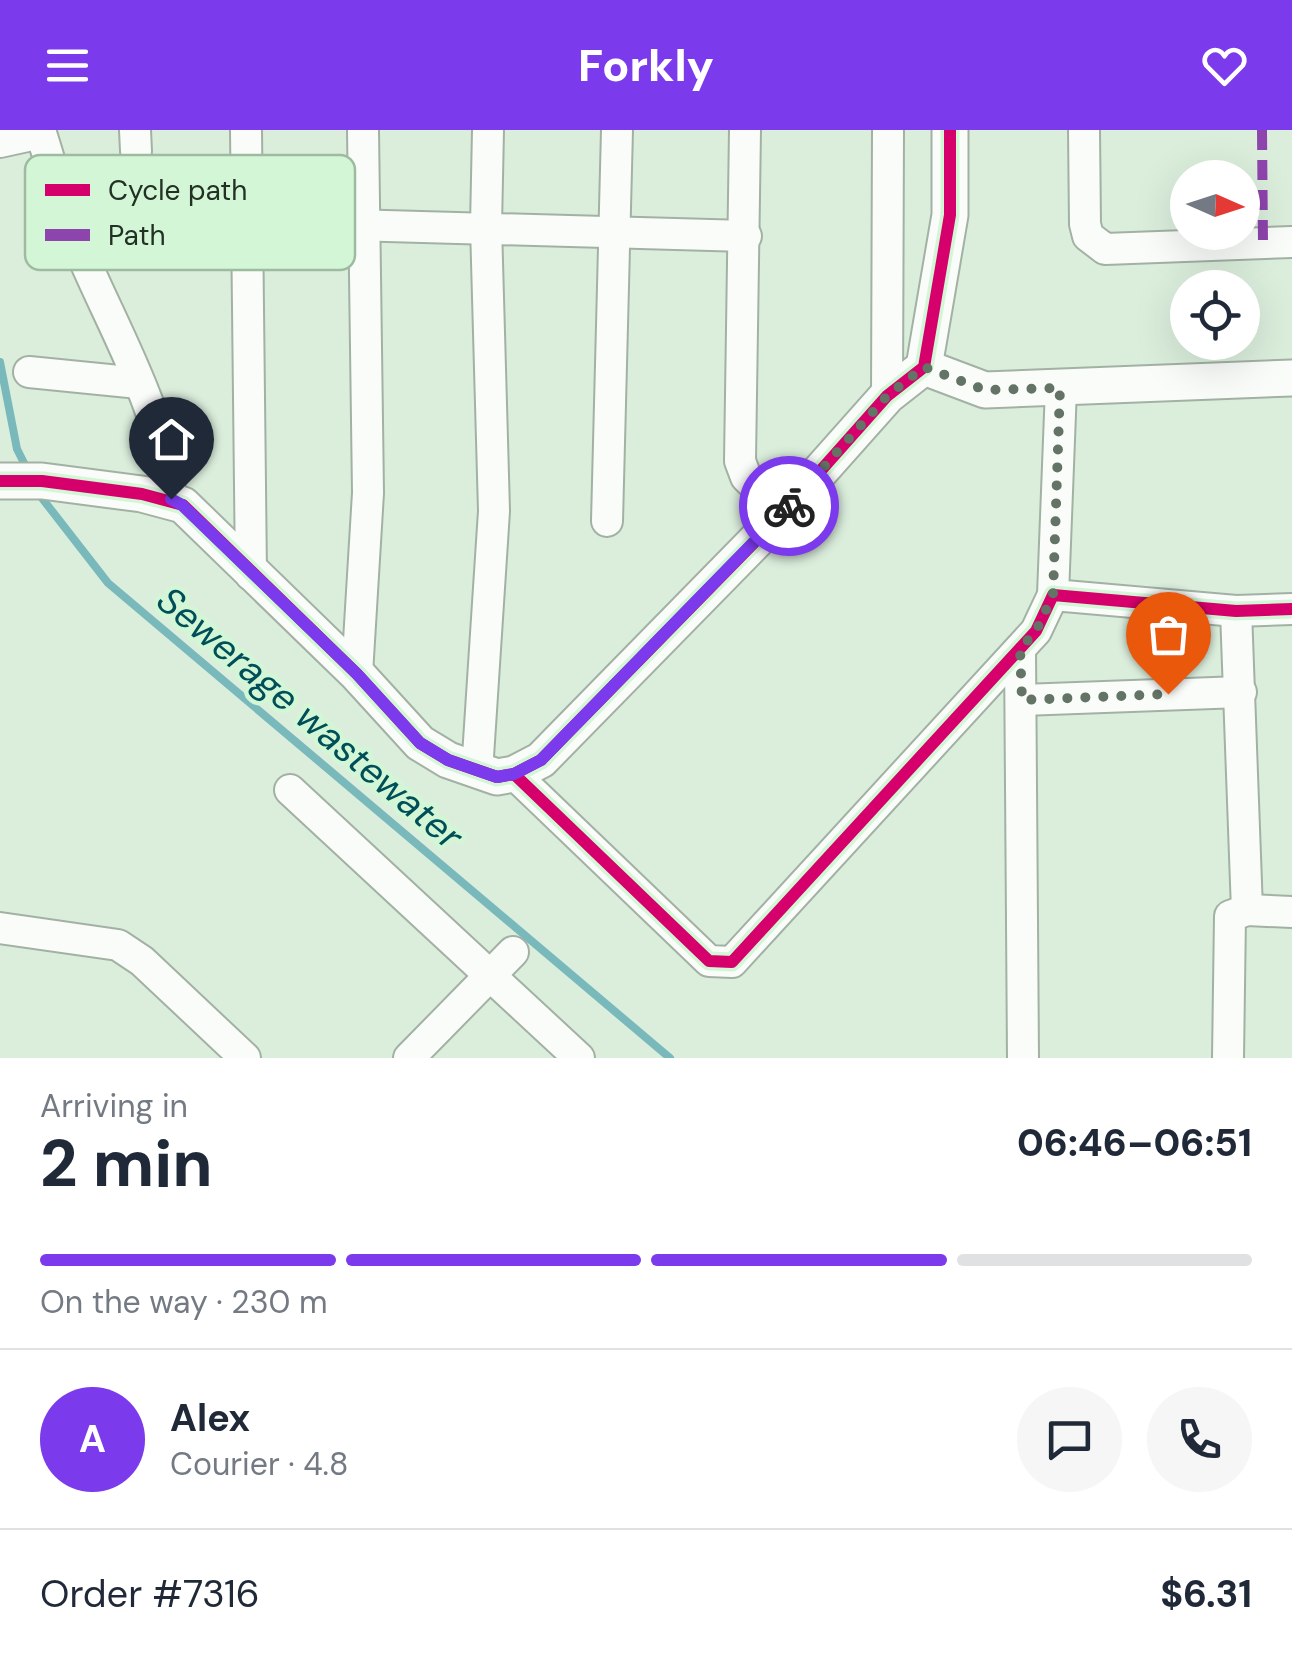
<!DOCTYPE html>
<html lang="en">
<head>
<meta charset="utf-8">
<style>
	:root { --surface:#fff; --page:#f6f6f7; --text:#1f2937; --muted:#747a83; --line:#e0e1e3; --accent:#7c3aed }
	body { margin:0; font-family:"DM Sans",sans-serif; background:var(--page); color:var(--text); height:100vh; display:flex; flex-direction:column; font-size:38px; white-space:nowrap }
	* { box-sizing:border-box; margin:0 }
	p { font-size:32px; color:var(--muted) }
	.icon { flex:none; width:55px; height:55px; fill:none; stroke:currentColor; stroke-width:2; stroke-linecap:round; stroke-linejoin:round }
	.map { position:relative; height:928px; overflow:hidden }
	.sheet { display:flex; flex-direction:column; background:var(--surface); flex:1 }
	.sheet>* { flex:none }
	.needle { width:65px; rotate:93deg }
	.controls { position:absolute; left:1170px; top:30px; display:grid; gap:20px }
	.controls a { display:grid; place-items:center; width:90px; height:90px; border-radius:50%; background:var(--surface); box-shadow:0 10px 40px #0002; font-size:50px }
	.pin { position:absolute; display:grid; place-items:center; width:85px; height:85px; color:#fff; margin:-102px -42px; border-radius:50% 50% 50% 0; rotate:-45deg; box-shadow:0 0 10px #0007 }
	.pin .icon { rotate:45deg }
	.courier { position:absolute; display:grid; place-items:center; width:100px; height:100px; margin:-50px; border:8px solid #7c3aed; border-radius:50%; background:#fff; color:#222; box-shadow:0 2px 12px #0007 }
	.headline em { font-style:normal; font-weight:800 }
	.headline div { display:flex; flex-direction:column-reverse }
	.headline { display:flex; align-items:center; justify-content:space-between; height:170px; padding:0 40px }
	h1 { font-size:65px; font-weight:800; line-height:75px }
	.bar { display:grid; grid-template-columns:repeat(4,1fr); gap:15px 10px; align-content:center; height:120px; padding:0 40px }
	.bar i { height:12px; border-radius:8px; background:var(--line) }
	.bar .active { background:var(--accent) }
	.bar p { grid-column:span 4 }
	.line { display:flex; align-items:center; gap:25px; padding:0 40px; border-top:2px solid var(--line) }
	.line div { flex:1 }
	.round { display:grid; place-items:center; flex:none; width:105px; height:105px; border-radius:52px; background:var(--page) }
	header { display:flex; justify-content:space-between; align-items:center; height:130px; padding:0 40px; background:var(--accent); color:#fff; font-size:45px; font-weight:800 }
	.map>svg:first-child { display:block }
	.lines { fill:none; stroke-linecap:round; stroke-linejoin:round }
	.stream { stroke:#79b9bc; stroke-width:8 }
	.minor-casing { stroke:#a2b1a3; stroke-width:34 }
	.tertiary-casing { stroke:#a2b1a3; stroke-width:39 }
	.minor { stroke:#fafcfa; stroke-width:30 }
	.tertiary { stroke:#fafcfa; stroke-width:35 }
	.quiet { stroke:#8e44ad; stroke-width:10; stroke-dasharray:20 10; stroke-linecap:butt }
	.cycleway-casing { stroke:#d3f6d6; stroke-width:19 }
	.cycleway { stroke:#d6006c; stroke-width:12 }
	.done { stroke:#637365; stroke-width:10; stroke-dasharray:0 18 }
	.route { stroke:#7c3aed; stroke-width:12 }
	.labels { text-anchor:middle; stroke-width:9; stroke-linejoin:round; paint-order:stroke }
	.water-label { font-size:38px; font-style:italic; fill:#004f58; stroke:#d3f6d6 }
	.key { fill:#d3f6d6; stroke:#9ebba1; stroke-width:2.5 }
	.key-label { font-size:28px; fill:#233125 }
</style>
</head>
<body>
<header><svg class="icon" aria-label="menu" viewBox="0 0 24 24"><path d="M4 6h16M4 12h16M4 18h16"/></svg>Forkly<svg class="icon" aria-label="heart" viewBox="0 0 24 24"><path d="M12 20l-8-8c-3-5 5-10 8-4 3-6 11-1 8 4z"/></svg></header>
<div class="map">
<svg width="1292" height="928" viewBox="0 0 1292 928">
	<rect width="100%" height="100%" fill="#dbeedc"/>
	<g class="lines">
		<g class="stream">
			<path d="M0,232L17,319L28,341"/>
			<path d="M38,363L108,453L670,928"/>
		</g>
		<defs>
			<g id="minor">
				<path d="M40,0C51,34 60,69 73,103C107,189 163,276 171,369"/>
				<path d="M135,0L136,21"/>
				<path d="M246,0L251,445"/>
				<path d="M745,0L740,331L746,347L783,383"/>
				<path d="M1084,0L1085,94L1088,106L1105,119L1292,112"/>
				<path d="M0,12L41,3"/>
				<path d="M72,101L152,92H246L746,106"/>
				<path d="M29,242L139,253"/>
				<path d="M887,266L888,0"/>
				<path d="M607,391L617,0"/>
				<path d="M1053,465L1061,258"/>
				<path d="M1236,481L1247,780"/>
				<path d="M1020,519L1023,928"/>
				<path d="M357,544L368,363L363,0"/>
				<path d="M1022,570L1241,562"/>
				<path d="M477,642L494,381L486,96L488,0"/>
				<path d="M514,644L709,831L732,832L1036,501L1053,465L1236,481L1292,479"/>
				<path d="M290,660L579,928"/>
				<path d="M0,798L118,815L142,831L245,928"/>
				<path d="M409,928L513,822"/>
				<path d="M1228,928L1230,786L1247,780L1292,782"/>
			</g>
			<g id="tertiary">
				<path d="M924,237L985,260L1292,248"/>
				<path d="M0,351H42L142,364L183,375L357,544L420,613L448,630L497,647L514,644L541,630L783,383L887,266L924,237L950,85V0"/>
			</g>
		</defs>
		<use href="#minor" class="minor-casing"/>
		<use href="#tertiary" class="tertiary-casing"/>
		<use href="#minor" class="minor"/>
		<use href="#tertiary" class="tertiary"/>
		<path class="quiet" d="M1262,0L1263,114"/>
		<defs>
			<g id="cycleway">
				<path d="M0,351H42L142,364L183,375L357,544L420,613L448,630L497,647L514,644L541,630L783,383L887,266L924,237L950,85V0"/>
				<path d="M514,644L709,831L732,832L1036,501L1053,465L1236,481L1292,479"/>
			</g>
		</defs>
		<use href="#cycleway" class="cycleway-casing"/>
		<use href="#cycleway" class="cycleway"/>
	</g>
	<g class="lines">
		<path class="done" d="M789,376L887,266L924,237L985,260L1060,258L1053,465L1036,501L1020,519L1022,570L1168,564"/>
		<path class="route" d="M171,369L182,375L357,544L420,613L448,630L497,647L514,644L541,630L789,376"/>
	</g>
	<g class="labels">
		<g class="water-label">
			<text transform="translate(310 588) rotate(40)" y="13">Sewerage wastewater</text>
		</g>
	</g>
	<rect x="25" y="25" width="330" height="115" rx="15" class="key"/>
	<rect x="45" y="54" width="45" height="12" fill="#d6006c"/>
	<rect x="45" y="99" width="45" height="12" fill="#8e44ad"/>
	<g class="key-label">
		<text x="108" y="70">Cycle path</text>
		<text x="108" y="115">Path</text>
	</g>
</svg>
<div class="controls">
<a><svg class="needle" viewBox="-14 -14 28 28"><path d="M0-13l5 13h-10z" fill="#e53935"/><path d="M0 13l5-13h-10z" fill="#747a83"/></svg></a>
<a><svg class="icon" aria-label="locate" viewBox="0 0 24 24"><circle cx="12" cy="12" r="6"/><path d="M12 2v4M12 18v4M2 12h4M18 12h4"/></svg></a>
</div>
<div class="pin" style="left:1168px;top:564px;background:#ea580c"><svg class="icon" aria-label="bag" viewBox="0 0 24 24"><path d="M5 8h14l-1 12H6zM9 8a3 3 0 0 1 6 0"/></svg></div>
<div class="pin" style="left:171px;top:369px;background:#1f2937"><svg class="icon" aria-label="home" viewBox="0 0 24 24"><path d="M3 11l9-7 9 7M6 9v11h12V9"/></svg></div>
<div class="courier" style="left:789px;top:376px"><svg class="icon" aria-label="bike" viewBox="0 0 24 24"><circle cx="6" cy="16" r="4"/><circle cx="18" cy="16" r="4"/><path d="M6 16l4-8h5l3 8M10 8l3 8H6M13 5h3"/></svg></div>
</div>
<section class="sheet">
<div class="headline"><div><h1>2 min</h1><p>Arriving in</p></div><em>06:46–06:51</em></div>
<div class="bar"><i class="active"></i><i class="active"></i><i class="active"></i><i></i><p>On the way · 230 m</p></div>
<div class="line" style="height:180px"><b class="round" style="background:var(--accent);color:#fff">A</b><div><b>Alex</b><p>Courier · 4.8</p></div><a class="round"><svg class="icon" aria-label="chat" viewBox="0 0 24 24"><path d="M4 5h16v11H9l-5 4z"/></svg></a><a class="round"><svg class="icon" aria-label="phone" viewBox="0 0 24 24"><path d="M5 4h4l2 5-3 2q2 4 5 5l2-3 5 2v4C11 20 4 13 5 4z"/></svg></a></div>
<div class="line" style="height:130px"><div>Order #7316</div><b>$6.31</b></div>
</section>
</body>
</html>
